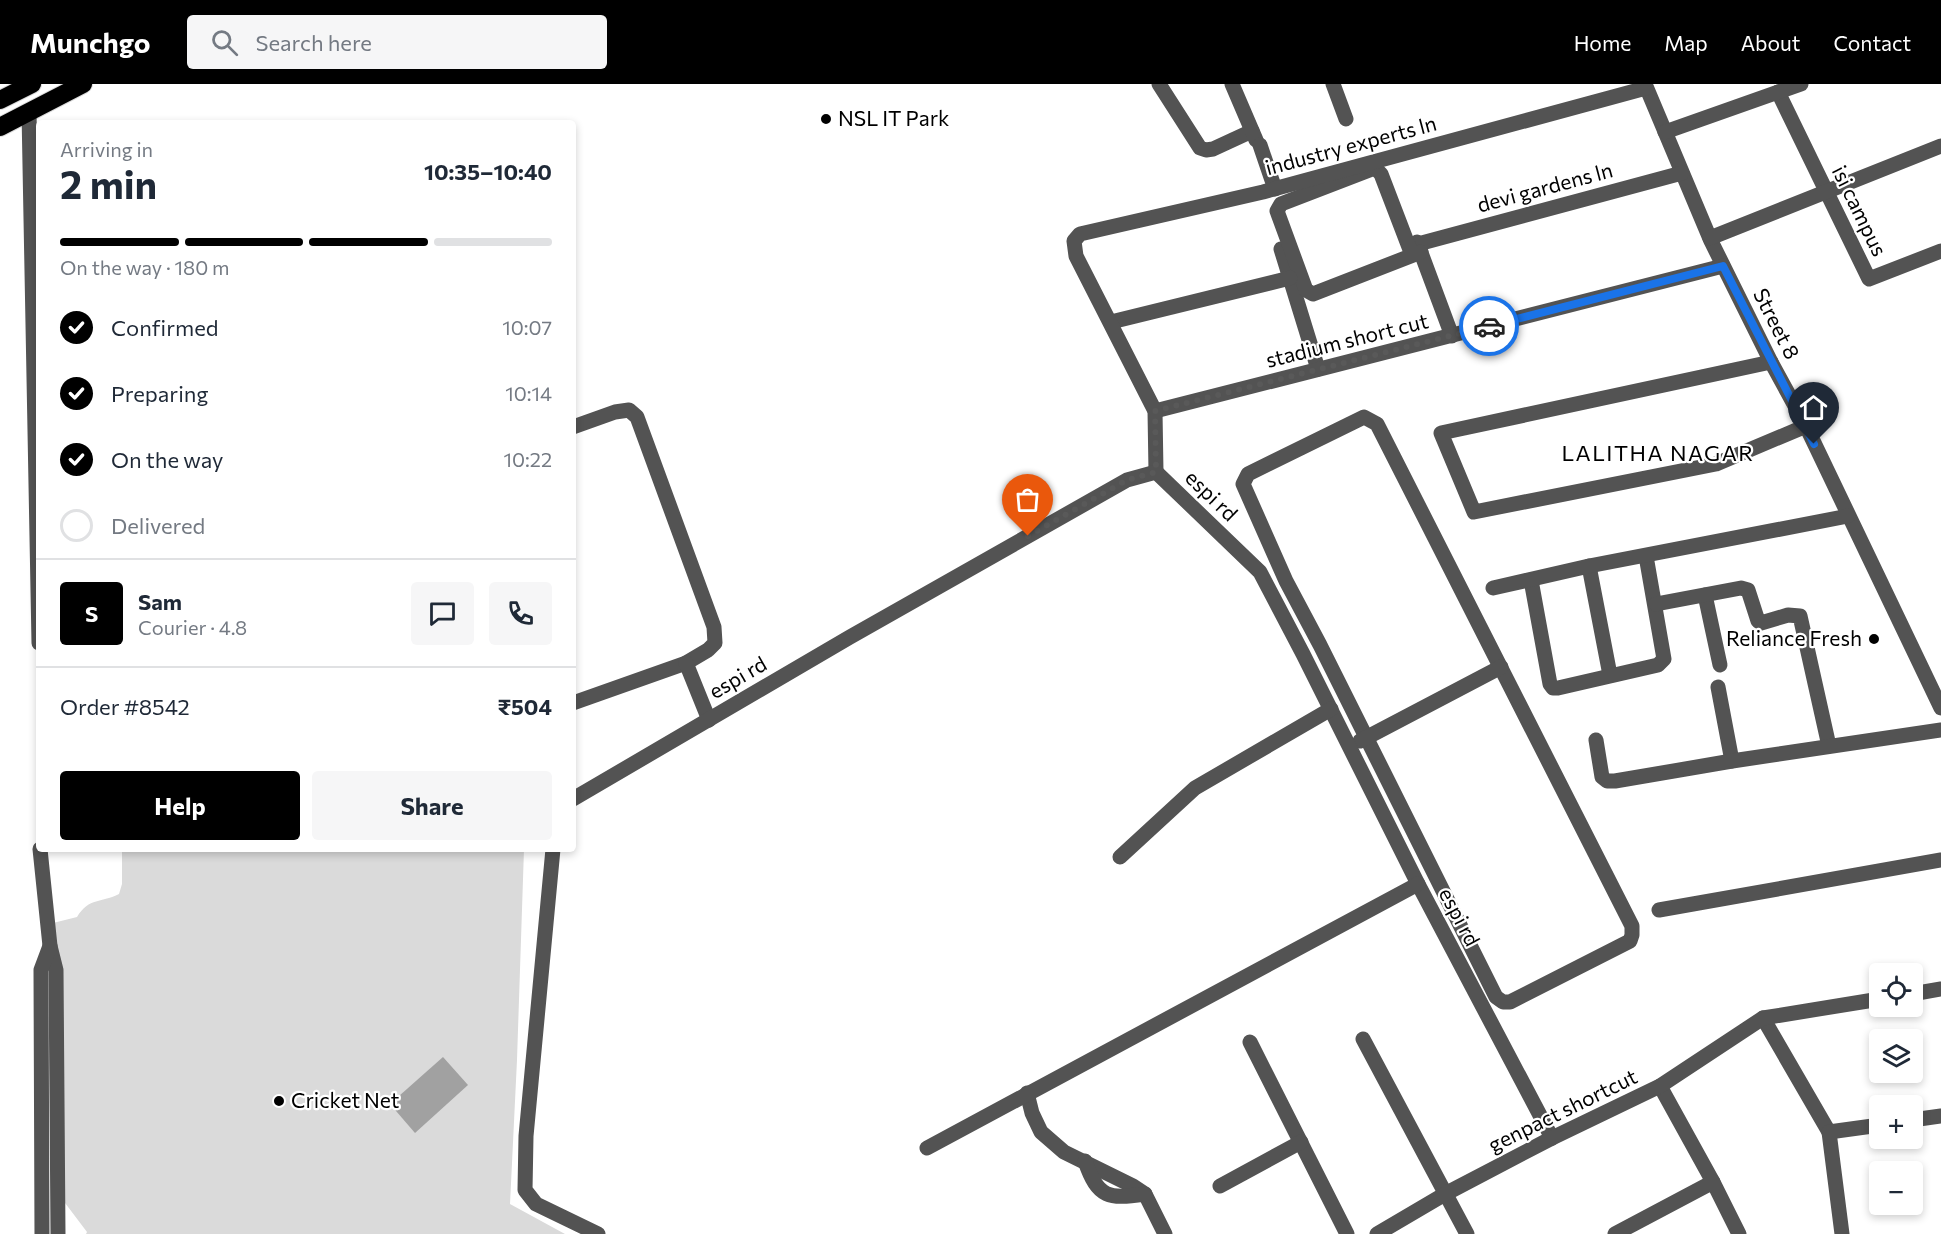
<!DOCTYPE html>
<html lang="en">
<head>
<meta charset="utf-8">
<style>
	:root { --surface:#fff; --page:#f6f6f7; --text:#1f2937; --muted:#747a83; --line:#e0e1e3; --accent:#000 }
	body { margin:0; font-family:Commissioner,sans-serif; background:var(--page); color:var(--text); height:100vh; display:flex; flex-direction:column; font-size:22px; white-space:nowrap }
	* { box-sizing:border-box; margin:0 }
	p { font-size:20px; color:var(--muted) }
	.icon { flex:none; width:33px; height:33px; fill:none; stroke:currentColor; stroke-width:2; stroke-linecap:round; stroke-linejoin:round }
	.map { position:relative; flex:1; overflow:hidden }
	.details { position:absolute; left:36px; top:36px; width:540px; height:732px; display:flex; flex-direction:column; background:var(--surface); border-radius:6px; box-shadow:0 3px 9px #0003 }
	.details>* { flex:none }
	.controls { position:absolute; left:1869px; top:879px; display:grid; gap:12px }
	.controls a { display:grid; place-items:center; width:54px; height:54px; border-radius:6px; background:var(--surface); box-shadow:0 3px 9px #0003; font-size:30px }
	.pin { position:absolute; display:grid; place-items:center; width:51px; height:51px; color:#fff; margin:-62px -26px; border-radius:50% 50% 50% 0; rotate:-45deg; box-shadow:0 0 6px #0007 }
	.pin .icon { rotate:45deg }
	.courier { position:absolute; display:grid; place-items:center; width:60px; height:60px; margin:-30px; border:4px solid #1a73e8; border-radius:50%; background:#fff; color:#222; box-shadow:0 2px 8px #0007 }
	.summary em { font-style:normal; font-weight:700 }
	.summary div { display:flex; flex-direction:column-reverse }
	.summary { display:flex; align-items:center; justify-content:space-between; height:102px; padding:0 24px }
	h1 { font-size:39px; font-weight:700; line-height:45px }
	.bar { display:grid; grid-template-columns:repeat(4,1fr); gap:9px 6px; align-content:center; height:72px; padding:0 24px }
	.bar i { height:8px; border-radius:4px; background:var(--line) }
	.bar .active { background:var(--accent) }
	.bar p { grid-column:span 4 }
	.line { display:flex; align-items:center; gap:15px; padding:0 24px; border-top:2px solid var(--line) }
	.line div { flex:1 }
	.round { display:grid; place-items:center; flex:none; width:63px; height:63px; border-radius:6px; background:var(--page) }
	ol { padding:0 24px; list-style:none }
	li { display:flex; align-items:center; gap:18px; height:66px }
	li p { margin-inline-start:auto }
	li .icon { padding:6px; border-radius:50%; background:var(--accent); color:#fff; stroke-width:4 }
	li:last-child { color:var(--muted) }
	li i { width:33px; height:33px; border:3px solid var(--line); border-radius:50% }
	.primary-button { display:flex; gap:12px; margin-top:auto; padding:12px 24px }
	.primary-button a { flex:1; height:69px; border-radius:6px; background:var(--accent); color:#fff; font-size:24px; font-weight:700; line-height:69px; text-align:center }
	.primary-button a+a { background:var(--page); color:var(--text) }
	header { display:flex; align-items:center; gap:36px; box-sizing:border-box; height:84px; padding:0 30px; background:var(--accent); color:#fff }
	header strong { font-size:28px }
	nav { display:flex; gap:33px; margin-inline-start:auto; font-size:21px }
	.search { width:420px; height:54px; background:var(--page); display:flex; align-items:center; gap:15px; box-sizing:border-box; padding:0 21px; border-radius:6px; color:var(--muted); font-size:22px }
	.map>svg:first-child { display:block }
	.green { fill:#dadada }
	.water { fill:#a1a1a1 }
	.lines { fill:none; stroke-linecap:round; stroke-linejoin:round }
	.highway-casing { stroke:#dbdbdb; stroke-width:20 }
	.minor { stroke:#535353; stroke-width:15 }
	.highway { stroke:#000; stroke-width:18 }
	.done { stroke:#595959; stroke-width:6; stroke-dasharray:0 10.8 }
	.route { stroke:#1a73e8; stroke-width:8 }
	.poi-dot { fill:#000; stroke:#fff; stroke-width:2 }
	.labels { text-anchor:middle; stroke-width:4.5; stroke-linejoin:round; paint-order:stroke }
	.poi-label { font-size:21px; fill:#000; stroke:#fff; text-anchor:start }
	.street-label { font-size:21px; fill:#000; stroke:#fff }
	.neighbourhood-label { font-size:22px; letter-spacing:1.5px; fill:#000; stroke:#fff }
</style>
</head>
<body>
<header>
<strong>Munchgo</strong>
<div class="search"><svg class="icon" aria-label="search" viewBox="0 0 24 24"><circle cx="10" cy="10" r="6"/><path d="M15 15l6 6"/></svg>Search here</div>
<nav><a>Home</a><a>Map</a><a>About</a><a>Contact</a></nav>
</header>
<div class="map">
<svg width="1941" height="1150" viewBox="0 0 1941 1150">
	<rect width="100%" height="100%" fill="#fff"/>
	<path class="green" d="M122,765H524L517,976L510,1120L565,1150H86L87,1148L59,1111L53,839L77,833C89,813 102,819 119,810L122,800Z"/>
	<path class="water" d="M443,973L468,1001L415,1049L390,1020Z"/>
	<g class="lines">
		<defs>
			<g id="highway">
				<path d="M0,16L32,0"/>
				<path d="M0,43L83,0"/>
			</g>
		</defs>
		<use href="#highway" class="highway-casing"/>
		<g class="minor">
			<path d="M1159,0L1200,64L1206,66L1213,65L1252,47"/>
			<path d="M1232,0L1256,56"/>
			<path d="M1333,0L1346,35"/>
			<path d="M1645,0L1711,157L1771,278L1806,342L1941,624"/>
			<path d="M1778,8L1869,195L1941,167"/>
			<path d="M29,28L39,559"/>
			<path d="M1665,48L1801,0"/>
			<path d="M1260,61L1275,105"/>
			<path d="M1710,154L1941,62"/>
			<path d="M1417,158L1452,252"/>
			<path d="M1418,160L1682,89"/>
			<path d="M1281,165L1318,285"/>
			<path d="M1412,171L1381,90L1376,85H1372L1281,120L1277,127L1306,206L1313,210L1421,168"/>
			<path d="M1111,238L1290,194"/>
			<path d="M1771,278L1441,349L1474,428L1716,380L1806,342"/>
			<path d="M1155,327L1723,182"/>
			<path d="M1364,333L1377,340L1632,842V851L1630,857L1510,918H1503L1496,913L1320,561L1286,497L1243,400L1248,390Z"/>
			<path d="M573,343L615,328L629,326L637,333L714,543L715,559L708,566L686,579L573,619"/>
			<path d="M1156,388L1155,327L1076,172L1074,157L1080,150L1263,108L1646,4"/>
			<path d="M1589,482L1610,591"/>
			<path d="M1531,496L1550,600L1553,604H1558L1658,581L1664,575L1646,472"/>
			<path d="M1493,504L1589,482L1848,432"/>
			<path d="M1705,511L1720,581"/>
			<path d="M1656,520L1741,504L1748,506L1758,537L1761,539L1788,531L1800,532L1829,662"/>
			<path d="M686,579L709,636"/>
			<path d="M1718,603L1732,677"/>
			<path d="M1596,656L1602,693L1607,697H1615L1732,677L1941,646"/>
			<path d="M1360,657L1501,583"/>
			<path d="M573,715L850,553L1127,396L1156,388L1260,488L1303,570L1418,800L1552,1054"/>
			<path d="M40,765L50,862L56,886L58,1150"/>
			<path d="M553,765L526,1052L525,1106L536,1120L598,1150"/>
			<path d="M1120,773L1195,704L1331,625"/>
			<path d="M1659,826L1941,776"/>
			<path d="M1912,910L1941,905"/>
			<path d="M1763,934L1829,1048"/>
			<path d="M1363,955L1467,1150"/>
			<path d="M1250,958L1347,1150"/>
			<path d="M1660,1002L1713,1098"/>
			<path d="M1027,1009L1032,1029L1041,1048L1064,1068L1133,1102L1145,1110L1165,1150"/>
			<path d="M1912,1036L1941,1032"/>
			<path d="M927,1064L1418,800"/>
			<path d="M1085,1077C1098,1115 1109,1115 1145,1110"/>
			<path d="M1220,1102L1301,1058"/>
			<path d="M42,1150L41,886L50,862"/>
			<path d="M1377,1150L1445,1110L1552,1054L1660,1002L1763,934L1880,915"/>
			<path d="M1615,1150L1713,1098L1739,1150"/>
			<path d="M1842,1150L1829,1048L1880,1041"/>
		</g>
		<use href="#highway" class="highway"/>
	</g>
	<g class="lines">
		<path class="done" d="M1028,452L1127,396L1156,388L1155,327L1489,242"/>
		<path class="route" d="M1489,242L1723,182L1814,360"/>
	</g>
	<g class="poi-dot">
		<circle cx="826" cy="35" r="6"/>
		<circle cx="1874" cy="555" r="6"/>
		<circle cx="279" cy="1017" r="6"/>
	</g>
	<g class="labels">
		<g class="poi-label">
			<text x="838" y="42">NSL IT Park</text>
			<text x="1862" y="562" text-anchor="end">Reliance Fresh</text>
			<text x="291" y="1024">Cricket Net</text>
		</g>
		<g class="street-label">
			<text transform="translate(1351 62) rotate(-15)" y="7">industry experts ln</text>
			<text transform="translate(1545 104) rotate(-15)" y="7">devi gardens ln</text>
			<text transform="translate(1859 127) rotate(64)" y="7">isi campus</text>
			<text transform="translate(1776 240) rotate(63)" y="7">Street 8</text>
			<text transform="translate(1347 257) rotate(-14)" y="7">stadium short cut</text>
			<text transform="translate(1211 412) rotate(44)" y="7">espi rd</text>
			<text transform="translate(738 594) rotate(-30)" y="7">espi rd</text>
			<text transform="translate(1459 833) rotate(62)" y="7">espi rd</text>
			<text transform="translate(1563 1027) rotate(-26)" y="7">genpact shortcut</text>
		</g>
		<g class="neighbourhood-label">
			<text x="1658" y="377">LALITHA NAGAR</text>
		</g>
	</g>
</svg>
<div class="controls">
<a><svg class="icon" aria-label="locate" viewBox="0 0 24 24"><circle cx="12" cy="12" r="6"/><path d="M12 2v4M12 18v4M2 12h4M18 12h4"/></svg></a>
<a><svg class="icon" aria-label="layers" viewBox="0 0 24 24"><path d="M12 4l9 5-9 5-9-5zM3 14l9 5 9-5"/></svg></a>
<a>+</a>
<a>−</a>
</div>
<div class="pin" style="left:1028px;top:452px;background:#ea580c"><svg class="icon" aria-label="bag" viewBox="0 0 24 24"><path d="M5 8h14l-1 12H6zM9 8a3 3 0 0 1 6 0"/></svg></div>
<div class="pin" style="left:1814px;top:360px;background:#1f2937"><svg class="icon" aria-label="home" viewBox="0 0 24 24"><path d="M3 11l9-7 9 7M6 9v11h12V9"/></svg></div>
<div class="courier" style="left:1489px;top:242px"><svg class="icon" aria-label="car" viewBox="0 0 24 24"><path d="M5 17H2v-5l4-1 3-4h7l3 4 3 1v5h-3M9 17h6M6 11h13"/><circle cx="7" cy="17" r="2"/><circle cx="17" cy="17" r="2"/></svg></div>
<section class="details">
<div class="summary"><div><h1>2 min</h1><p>Arriving in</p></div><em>10:35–10:40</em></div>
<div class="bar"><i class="active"></i><i class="active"></i><i class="active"></i><i></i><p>On the way · 180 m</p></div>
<ol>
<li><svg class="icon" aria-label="check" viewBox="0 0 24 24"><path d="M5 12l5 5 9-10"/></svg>Confirmed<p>10:07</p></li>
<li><svg class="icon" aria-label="check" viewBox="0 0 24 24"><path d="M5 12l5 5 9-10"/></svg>Preparing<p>10:14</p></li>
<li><svg class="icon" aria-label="check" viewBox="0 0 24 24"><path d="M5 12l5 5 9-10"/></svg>On the way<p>10:22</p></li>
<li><i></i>Delivered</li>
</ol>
<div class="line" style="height:108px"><b class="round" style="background:var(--accent);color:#fff">S</b><div><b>Sam</b><p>Courier · 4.8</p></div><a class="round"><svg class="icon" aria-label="chat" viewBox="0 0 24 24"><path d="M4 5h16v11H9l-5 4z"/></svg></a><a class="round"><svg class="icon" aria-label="phone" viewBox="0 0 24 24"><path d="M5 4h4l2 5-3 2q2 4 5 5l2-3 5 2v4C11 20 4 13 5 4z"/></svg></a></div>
<div class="line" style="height:78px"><div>Order #8542</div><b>₹504</b></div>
<div class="primary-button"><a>Help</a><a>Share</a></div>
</section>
</div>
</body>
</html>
